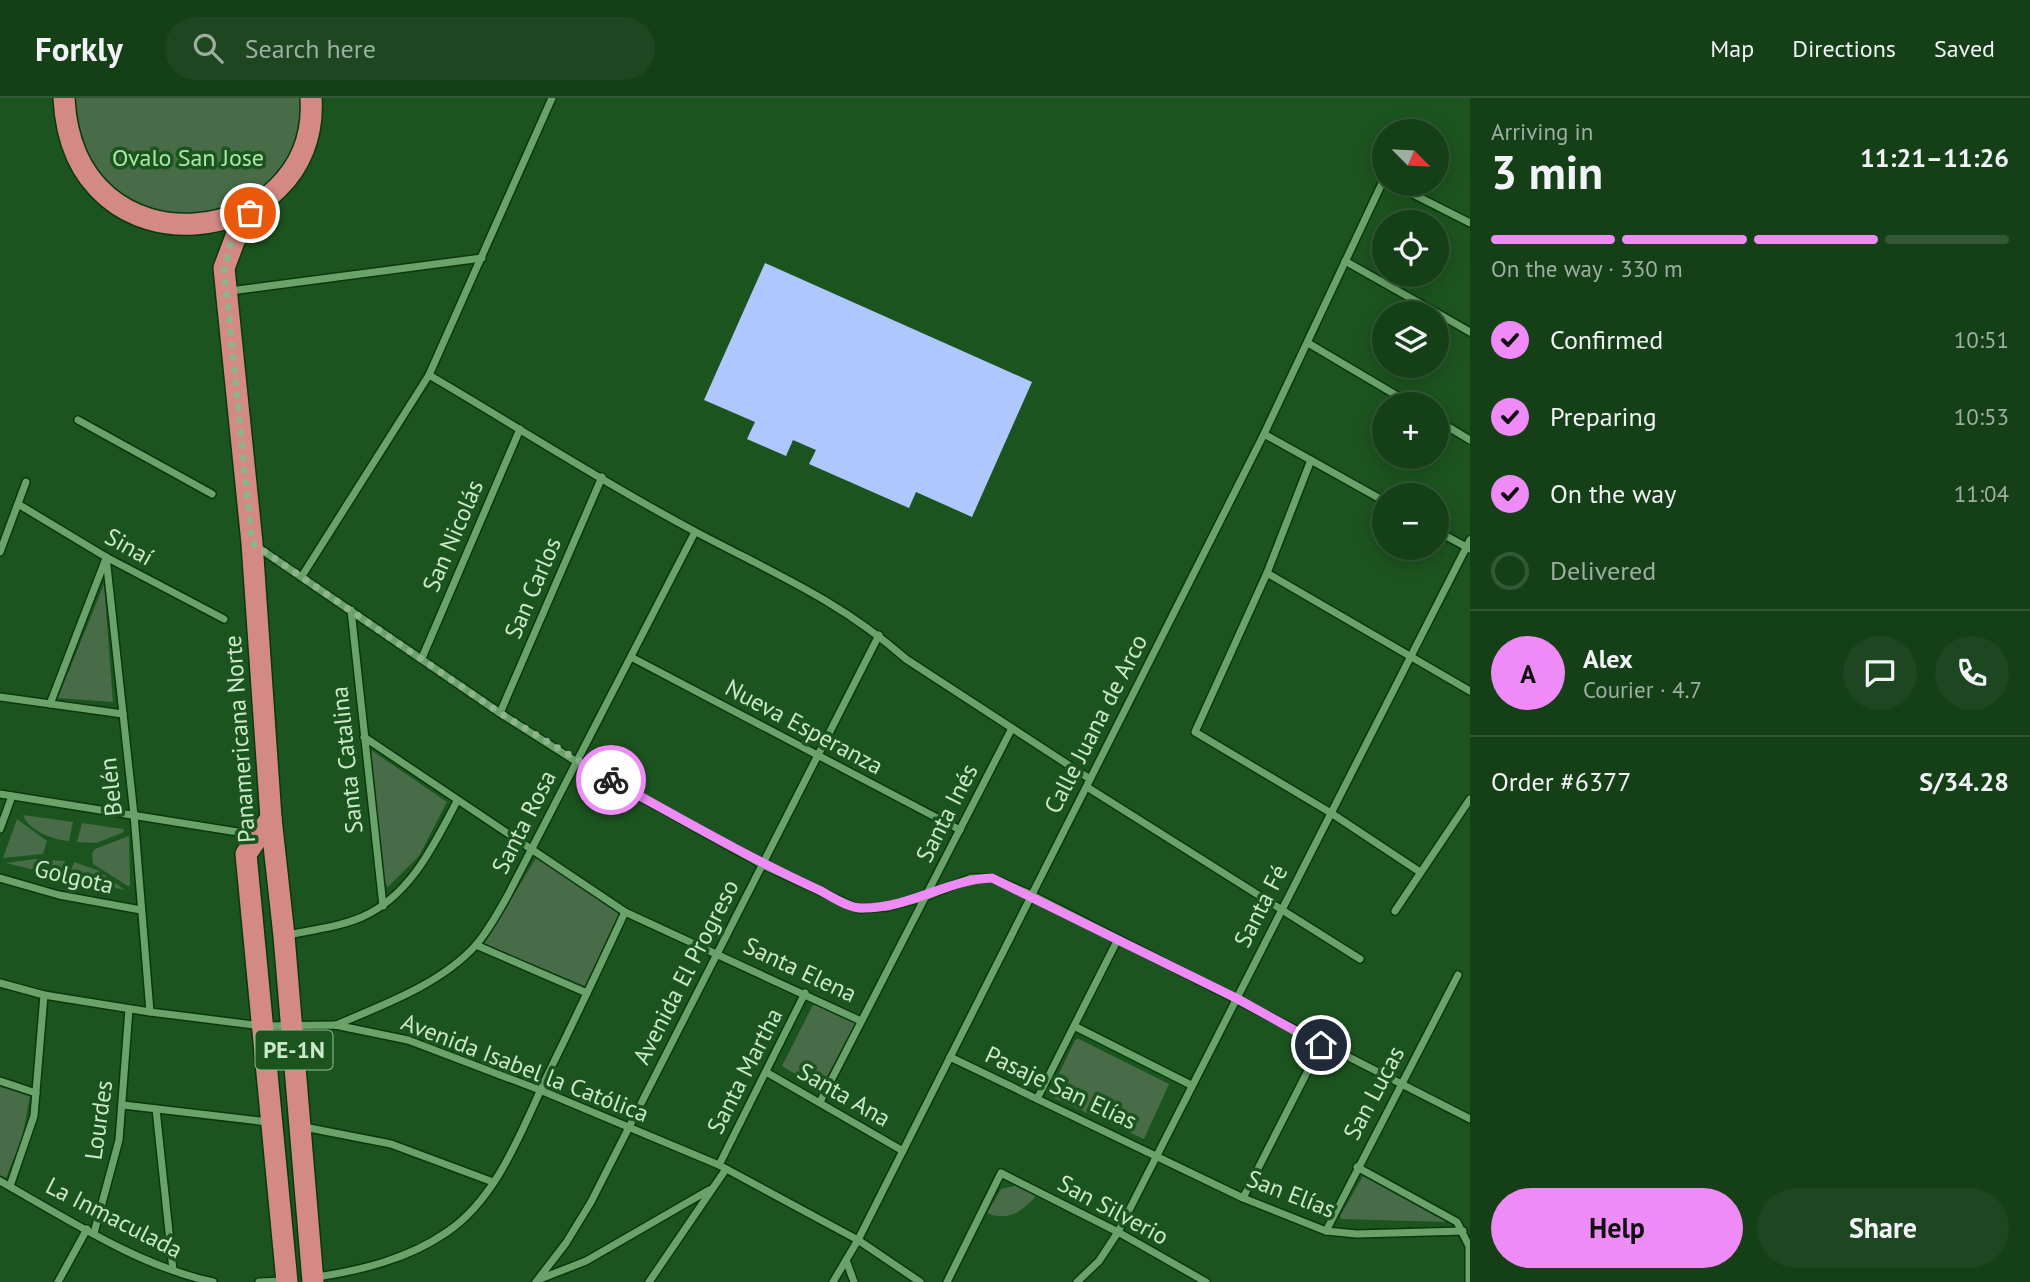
<!DOCTYPE html>
<html lang="en">
<head>
<meta charset="utf-8">
<style>
	:root { --surface:#153f17; --page:#1e4620; --text:#f1f3f6; --muted:#9dafa1; --line:#345836; --accent:#ef8bf7 }
	body { margin:0; font-family:"PT Sans",sans-serif; background:var(--page); color:var(--text); height:100vh; display:flex; flex-direction:column; font-size:26px; white-space:nowrap }
	* { box-sizing:border-box; margin:0 }
	p { font-size:23px; color:var(--muted) }
	.icon { flex:none; width:38px; height:38px; fill:none; stroke:currentColor; stroke-width:2; stroke-linecap:round; stroke-linejoin:round }
	.map { position:relative; flex:1; overflow:hidden }
	.side { display:flex; flex-direction:column; background:var(--surface); width:560px }
	.side>* { flex:none }
	.needle { width:46px; rotate:114deg }
	.tools { position:absolute; left:1372px; top:21px; display:grid; gap:14px }
	.tools a { display:grid; place-items:center; width:77px; height:77px; border-radius:50%; background:var(--surface); box-shadow:0 4px 18px #0003,0 0 0 2px var(--line); font-size:35px }
	.pin { position:absolute; display:grid; place-items:center; width:60px; height:60px; color:#fff; margin:-30px; border:4px solid #fff; border-radius:50%; box-shadow:0 2px 7px #0007 }
	.courier { position:absolute; display:grid; place-items:center; width:70px; height:70px; margin:-35px; border:5px solid #ef8bf7; border-radius:50%; background:#fff; color:#222; box-shadow:0 2px 9px #0007 }
	.summary em { font-style:normal; font-weight:800 }
	.summary div { display:flex; flex-direction:column-reverse }
	.summary { display:flex; align-items:center; justify-content:space-between; height:119px; padding:0 21px }
	h1 { font-size:46px; font-weight:800; line-height:52px }
	.bar { display:grid; grid-template-columns:repeat(4,1fr); gap:10px 7px; align-content:center; height:84px; padding:0 21px }
	.bar i { height:9px; border-radius:5px; background:var(--line) }
	.bar .active { background:var(--accent) }
	.bar p { grid-column:span 4 }
	.line { display:flex; align-items:center; gap:18px; padding:0 21px; border-top:2px solid var(--line) }
	.line div { flex:1 }
	.round { display:grid; place-items:center; flex:none; width:74px; height:74px; border-radius:37px; background:var(--page) }
	ol { padding:0 21px; list-style:none }
	li { display:flex; align-items:center; gap:21px; height:77px }
	li p { margin-inline-start:auto }
	li .icon { padding:7px; border-radius:50%; background:var(--accent); color:#111; stroke-width:4 }
	li:last-child { color:var(--muted) }
	li i { width:38px; height:38px; border:4px solid var(--line); border-radius:50% }
	.action { display:flex; gap:14px; margin-top:auto; padding:14px 21px }
	.action a { flex:1; height:80px; border-radius:42px; background:var(--accent); color:#111; font-size:28px; font-weight:800; line-height:80px; text-align:center }
	.action a+a { background:var(--page); color:var(--text) }
	header { display:flex; align-items:center; gap:42px; box-sizing:border-box; height:98px; padding:0 35px; background:var(--surface); border-bottom:2px solid var(--line) }
	header strong { font-size:33px }
	nav { display:flex; gap:38px; margin-inline-start:auto; font-size:24px }
	.search { width:490px; height:63px; background:var(--page); display:flex; align-items:center; gap:18px; box-sizing:border-box; padding:0 24px; border-radius:38px; color:var(--muted); font-size:26px }
	main { display:flex; flex:1; min-height:0 }
	.map>svg:first-child { display:block }
	.green { fill:#486c48 }
	.building { fill:#aec8fe }
	.lines { fill:none; stroke-linecap:round; stroke-linejoin:round }
	.street-casing { stroke:#0b370f; stroke-width:10 }
	.highway-casing { stroke:#0b370f; stroke-width:24 }
	.street { stroke:#6aa36a; stroke-width:7 }
	.highway { stroke:#d38a85; stroke-width:21 }
	.done { stroke:#8eb48e; stroke-width:7; stroke-dasharray:0 12.6 }
	.route { stroke:#ef8bf7; stroke-width:9 }
	.labels { text-anchor:middle; stroke-width:7; stroke-linejoin:round; paint-order:stroke }
	.shield { fill:#1c541f; stroke:#96bc97; stroke-width:2 }
	.shield-label { font-size:23px; font-weight:bold; fill:#cbe8ca }
	.park-label { font-size:24px; fill:#a6e9a5; stroke:#1c541f }
	.street-label { font-size:24px; fill:#cbe8ca; stroke:#1c541f }
</style>
</head>
<body>
<header>
<strong>Forkly</strong>
<div class="search"><svg class="icon" aria-label="search" viewBox="0 0 24 24"><circle cx="10" cy="10" r="6"/><path d="M15 15l6 6"/></svg>Search here</div>
<nav><a>Map</a><a>Directions</a><a>Saved</a></nav>
</header>
<main>
<div class="map">
<svg width="1470" height="1184" viewBox="0 0 1470 1184">
	<rect width="100%" height="100%" fill="#1c541f"/>
	<g class="green">
		<path d="M71,0H305L296,48L271,86L233,111L166,119L124,102L92,71Z"/>
		<path d="M104,486L113,604L58,600Z"/>
		<path d="M371,652L447,704L419,758L388,789L384,783Z"/>
		<path d="M23,717L73,724L69,743C52,742 27,731 23,717Z"/>
		<path d="M17,721L47,743L43,756L3,760Z"/>
		<path d="M82,725L123,731L124,734L96,745L77,744Z"/>
		<path d="M129,738L130,787L128,788L93,766L92,755L95,751Z"/>
		<path d="M536,760L620,813L585,888L484,846Z"/>
		<path d="M35,761L65,763L63,779L6,765Z"/>
		<path d="M74,764L97,772L125,792L68,781Z"/>
		<path d="M814,905L856,926L820,991L782,968Z"/>
		<path d="M1079,941L1169,986L1144,1041L1054,1000L1050,994L1075,942Z"/>
		<path d="M0,989L30,998L22,1040L6,1080L0,1077Z"/>
		<path d="M1363,1078L1448,1121V1124L1341,1121L1340,1118Z"/>
		<path d="M1018,1087L1037,1097C1023,1113 1008,1124 987,1115L1001,1091Z"/>
	</g>
	<path class="building" d="M765,165L1032,284L972,419L916,394L909,410L809,366L816,352L793,342L786,358L747,341L755,324L704,302Z"/>
	<g class="lines">
		<defs>
			<g id="street">
				<path d="M1393,86L1470,125"/>
				<path d="M1345,163L1437,215"/>
				<path d="M230,193L482,160"/>
				<path d="M1437,215L1470,234"/>
				<path d="M1308,245L1411,306"/>
				<path d="M429,277C518,329 605,386 696,434C773,475 839,502 906,561L1090,681"/>
				<path d="M78,322L212,396"/>
				<path d="M1437,322L1470,342"/>
				<path d="M1264,336L1384,403"/>
				<path d="M1311,362L1267,475L1195,634L1331,715L1420,774"/>
				<path d="M18,406L106,459L224,521"/>
				<path d="M1437,433L1470,451"/>
				<path d="M256,448L500,615L577,664L763,767L859,811L888,809L925,799L971,780H992L1032,797L1470,1021"/>
				<path d="M0,454L26,384"/>
				<path d="M106,459L134,717L150,914"/>
				<path d="M1267,475L1470,593"/>
				<path d="M302,478L429,277L552,0"/>
				<path d="M351,512L383,808"/>
				<path d="M631,559L960,732"/>
				<path d="M422,560L520,331"/>
				<path d="M0,599L123,616"/>
				<path d="M50,606L105,463"/>
				<path d="M500,615L602,379"/>
				<path d="M364,639L625,814L861,923"/>
				<path d="M1087,689L1360,861"/>
				<path d="M0,696L244,735"/>
				<path d="M0,731L12,698"/>
				<path d="M0,780L59,797L141,812"/>
				<path d="M1395,813L1470,701"/>
				<path d="M287,837C312,832 339,829 362,819C410,798 434,747 457,703"/>
				<path d="M476,847L587,895"/>
				<path d="M0,885L44,897L150,914L262,928L335,927L408,942L540,992L719,1067L858,1142L920,1184"/>
				<path d="M336,927C383,907 441,886 476,847C489,832 499,813 508,797L695,434"/>
				<path d="M1074,928L1191,987"/>
				<path d="M950,959L1243,1100L1326,1133L1357,1136L1463,1133"/>
				<path d="M766,974L903,1053"/>
				<path d="M0,983L36,995"/>
				<path d="M1037,1001L1118,841"/>
				<path d="M820,1004L1012,630"/>
				<path d="M123,1007L268,1024"/>
				<path d="M156,1011L173,1172"/>
				<path d="M304,1029L391,1046L493,1084"/>
				<path d="M719,1067L805,895"/>
				<path d="M1357,1069L1457,1124L1469,1148V1184"/>
				<path d="M0,1083C66,1120 138,1168 213,1184"/>
				<path d="M10,1088L34,1018L44,897"/>
				<path d="M1243,1100L1321,947"/>
				<path d="M1326,1133L1458,877"/>
				<path d="M94,1135L119,1042L129,911"/>
				<path d="M846,1162L854,1184"/>
				<path d="M317,1179C362,1172 408,1161 447,1134C499,1099 523,1028 549,974C575,921 600,868 625,814"/>
				<path d="M540,1181L586,1163L709,1092"/>
				<path d="M58,1184L87,1131"/>
				<path d="M259,1184L283,1183"/>
				<path d="M536,1184L566,1145L591,1104L879,537"/>
				<path d="M649,1184L726,1071"/>
				<path d="M833,1184L858,1142L1264,336L1384,81"/>
				<path d="M947,1184L1001,1075L1118,1134L1206,1184"/>
				<path d="M1077,1184L1099,1163L1118,1134L1470,442"/>
			</g>
			<g id="highway">
				<path d="M64,0C73,184 321,152 311,0"/>
				<path d="M259,104L241,125L224,170L252,445L271,720L284,838L313,1184"/>
				<path d="M271,720L246,756L287,1184"/>
			</g>
		</defs>
		<use href="#street" class="street-casing"/>
		<use href="#highway" class="highway-casing"/>
		<use href="#street" class="street"/>
		<use href="#highway" class="highway"/>
	</g>
	<g class="lines">
		<path class="done" d="M250,115L230,148L224,170L252,445L500,615L611,682"/>
		<path class="route" d="M611,682C680,720 747,759 819,792C831,798 849,811 863,810C911,810 948,781 992,780L1236,900L1321,947"/>
	</g>
	<g class="labels">
		<rect class="shield" x="255.5" y="932.5" width="77" height="39" rx="5"/>
		<g class="shield-label">
			<text x="294" y="960">PE-1N</text>
		</g>
		<g class="park-label">
			<text x="188" y="68">Ovalo San Jose</text>
		</g>
		<g class="street-label">
			<text transform="translate(453 438) rotate(-67)" y="8">San Nicolás</text>
			<text transform="translate(129 449) rotate(29)" y="8">Sinaí</text>
			<text transform="translate(533 490) rotate(-67)" y="8">San Carlos</text>
			<text transform="translate(1096 626) rotate(-63)" y="8">Calle Juana de Arco</text>
			<text transform="translate(804 629) rotate(28)" y="8">Nueva Esperanza</text>
			<text transform="translate(240 641) rotate(-94)" y="8">Panamericana Norte</text>
			<text transform="translate(347 662) rotate(-96)" y="8">Santa Catalina</text>
			<text transform="translate(111 689) rotate(-96)" y="8">Belén</text>
			<text transform="translate(947 715) rotate(-63)" y="8">Santa Inés</text>
			<text transform="translate(524 724) rotate(-63)" y="8">Santa Rosa</text>
			<text transform="translate(74 779) rotate(13)" y="8">Golgota</text>
			<text transform="translate(1261 808) rotate(-63)" y="8">Santa Fé</text>
			<text transform="translate(800 872) rotate(25)" y="8">Santa Elena</text>
			<text transform="translate(686 874) rotate(-63)" y="8">Avenida El Progreso</text>
			<text transform="translate(525 970) rotate(21)" y="8">Avenida Isabel la Católica</text>
			<text transform="translate(745 973) rotate(-63)" y="8">Santa Martha</text>
			<text transform="translate(1061 990) rotate(25)" y="8">Pasaje San Elías</text>
			<text transform="translate(1374 995) rotate(-62)" y="8">San Lucas</text>
			<text transform="translate(844 997) rotate(30)" y="8">Santa Ana</text>
			<text transform="translate(99 1022) rotate(-82)" y="8">Lourdes</text>
			<text transform="translate(1291 1096) rotate(21)" y="8">San Elías</text>
			<text transform="translate(1113 1112) rotate(28)" y="8">San Silverio</text>
			<text transform="translate(114 1120) rotate(27)" y="8">La Inmaculada</text>
		</g>
	</g>
</svg>
<div class="tools">
<a><svg class="needle" viewBox="-14 -14 28 28"><path d="M0-13l5 13h-10z" fill="#e53935"/><path d="M0 13l5-13h-10z" fill="#9dafa1"/></svg></a>
<a><svg class="icon" aria-label="locate" viewBox="0 0 24 24"><circle cx="12" cy="12" r="6"/><path d="M12 2v4M12 18v4M2 12h4M18 12h4"/></svg></a>
<a><svg class="icon" aria-label="layers" viewBox="0 0 24 24"><path d="M12 4l9 5-9 5-9-5zM3 14l9 5 9-5"/></svg></a>
<a>+</a>
<a>−</a>
</div>
<div class="pin" style="left:250px;top:115px;background:#ea580c"><svg class="icon" aria-label="bag" viewBox="0 0 24 24"><path d="M5 8h14l-1 12H6zM9 8a3 3 0 0 1 6 0"/></svg></div>
<div class="pin" style="left:1321px;top:947px;background:#1f2937"><svg class="icon" aria-label="home" viewBox="0 0 24 24"><path d="M3 11l9-7 9 7M6 9v11h12V9"/></svg></div>
<div class="courier" style="left:611px;top:682px"><svg class="icon" aria-label="bike" viewBox="0 0 24 24"><circle cx="6" cy="16" r="4"/><circle cx="18" cy="16" r="4"/><path d="M6 16l4-8h5l3 8M10 8l3 8H6M13 5h3"/></svg></div>
</div>
<section class="side">
<div class="summary"><div><h1>3 min</h1><p>Arriving in</p></div><em>11:21–11:26</em></div>
<div class="bar"><i class="active"></i><i class="active"></i><i class="active"></i><i></i><p>On the way · 330 m</p></div>
<ol>
<li><svg class="icon" aria-label="check" viewBox="0 0 24 24"><path d="M5 12l5 5 9-10"/></svg>Confirmed<p>10:51</p></li>
<li><svg class="icon" aria-label="check" viewBox="0 0 24 24"><path d="M5 12l5 5 9-10"/></svg>Preparing<p>10:53</p></li>
<li><svg class="icon" aria-label="check" viewBox="0 0 24 24"><path d="M5 12l5 5 9-10"/></svg>On the way<p>11:04</p></li>
<li><i></i>Delivered</li>
</ol>
<div class="line" style="height:126px"><b class="round" style="background:var(--accent);color:#111">A</b><div><b>Alex</b><p>Courier · 4.7</p></div><a class="round"><svg class="icon" aria-label="chat" viewBox="0 0 24 24"><path d="M4 5h16v11H9l-5 4z"/></svg></a><a class="round"><svg class="icon" aria-label="phone" viewBox="0 0 24 24"><path d="M5 4h4l2 5-3 2q2 4 5 5l2-3 5 2v4C11 20 4 13 5 4z"/></svg></a></div>
<div class="line" style="height:91px"><div>Order #6377</div><b>S/34.28</b></div>
<div class="action"><a>Help</a><a>Share</a></div>
</section>
</main>
</body>
</html>
